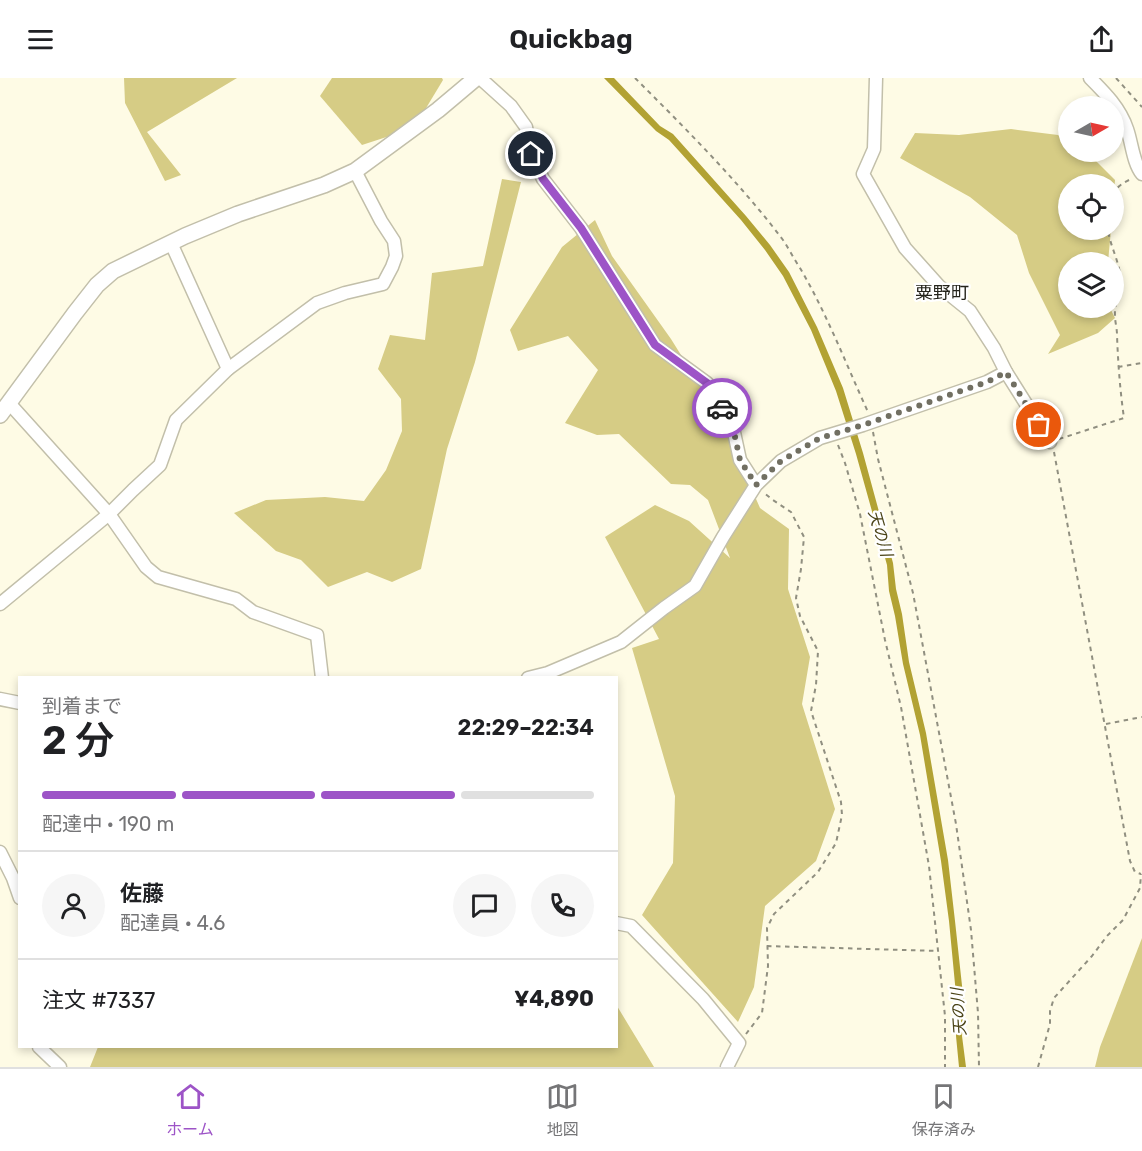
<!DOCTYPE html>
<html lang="ja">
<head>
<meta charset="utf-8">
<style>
	:root { --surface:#fff; --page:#f6f6f6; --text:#202124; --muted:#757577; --line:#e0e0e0; --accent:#9d54c7 }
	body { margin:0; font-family:Rubik,"Noto Sans JP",sans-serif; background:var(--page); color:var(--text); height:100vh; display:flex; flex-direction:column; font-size:22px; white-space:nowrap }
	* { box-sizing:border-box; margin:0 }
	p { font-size:20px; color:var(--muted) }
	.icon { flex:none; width:33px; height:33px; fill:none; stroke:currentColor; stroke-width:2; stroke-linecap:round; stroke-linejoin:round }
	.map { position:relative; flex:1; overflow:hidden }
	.details { position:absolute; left:18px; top:598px; width:600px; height:372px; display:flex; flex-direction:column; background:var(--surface); border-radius:0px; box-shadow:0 3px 9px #0003 }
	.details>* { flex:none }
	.needle { width:39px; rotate:81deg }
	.buttons { position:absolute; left:1058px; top:18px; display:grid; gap:12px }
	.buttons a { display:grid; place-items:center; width:66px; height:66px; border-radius:50%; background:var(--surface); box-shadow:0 3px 9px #0003; font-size:30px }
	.pin { position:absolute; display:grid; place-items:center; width:51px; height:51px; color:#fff; margin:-26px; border:3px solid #fff; border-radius:50%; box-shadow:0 2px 6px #0007 }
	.courier { position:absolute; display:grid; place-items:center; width:60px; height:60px; margin:-30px; border:4px solid #9d54c7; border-radius:50%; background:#fff; color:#222; box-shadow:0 2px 8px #0007 }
	.overview em { font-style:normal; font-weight:600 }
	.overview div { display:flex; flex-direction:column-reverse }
	.overview { display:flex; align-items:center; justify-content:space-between; height:102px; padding:0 24px }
	h1 { font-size:39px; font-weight:600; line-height:45px }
	.bar { display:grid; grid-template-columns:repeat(4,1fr); gap:9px 6px; align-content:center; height:72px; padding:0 24px }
	.bar i { height:8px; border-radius:4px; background:var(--line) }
	.bar .on { background:var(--accent) }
	.bar p { grid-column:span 4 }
	.line { display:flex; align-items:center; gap:15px; padding:0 24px; border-top:2px solid var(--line) }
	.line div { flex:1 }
	.round { display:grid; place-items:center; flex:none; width:63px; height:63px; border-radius:32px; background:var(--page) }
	header { display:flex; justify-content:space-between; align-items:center; height:78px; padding:0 24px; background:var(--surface); font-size:27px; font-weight:600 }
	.dock { display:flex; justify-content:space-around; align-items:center; height:84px; border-top:2px solid var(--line); background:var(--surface); font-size:16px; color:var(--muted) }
	.dock a { display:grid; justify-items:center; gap:3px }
	.dock .on { color:var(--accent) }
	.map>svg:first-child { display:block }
	.green { fill:#d6cc85 }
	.water { fill:#b2a233 }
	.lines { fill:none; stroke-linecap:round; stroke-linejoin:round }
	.minor-casing { stroke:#c2bfaa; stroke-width:15 }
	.tertiary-casing { stroke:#c2bfaa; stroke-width:18 }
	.path { stroke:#908f80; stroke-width:2; stroke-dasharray:4.5 4.5; stroke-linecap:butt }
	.minor { stroke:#fff; stroke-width:12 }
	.tertiary { stroke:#fff; stroke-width:15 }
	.done { stroke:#716f62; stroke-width:6; stroke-dasharray:0 10.8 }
	.route { stroke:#9d54c7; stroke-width:8 }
	.labels { text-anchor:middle; stroke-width:4.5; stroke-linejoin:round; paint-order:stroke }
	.water-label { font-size:16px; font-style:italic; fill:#4b4418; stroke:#fff }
	.quarter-label { font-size:18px; fill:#25241c; stroke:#fff }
</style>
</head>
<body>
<header><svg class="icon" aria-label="menu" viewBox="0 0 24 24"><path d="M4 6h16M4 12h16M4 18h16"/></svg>Quickbag<svg class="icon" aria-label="share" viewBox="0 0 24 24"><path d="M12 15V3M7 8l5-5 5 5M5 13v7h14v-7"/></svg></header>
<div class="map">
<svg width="1142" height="989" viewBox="0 0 1142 989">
	<rect width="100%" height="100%" fill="#fefbe5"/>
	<g class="green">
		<path d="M124,0H237L147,54L181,97L165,103L125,25Z"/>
		<path d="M332,0H442L443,2L414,50L362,67L320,18Z"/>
		<path d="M1011,51L1058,57L1068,62V74H1087L1115,102L1113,125V106H1068V152H1111L1108,184H1068V230H1110L1115,240L1098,255L1048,276L1060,257L1029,195L1017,157L970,119L900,80L915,55L959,57Z"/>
		<path d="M502,101L521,104L475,284L447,371L421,491L392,504L367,494L328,509L301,482L276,473L234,435L266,422L325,419L364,423L386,392L402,353L401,321L378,291L390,257L425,262L432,195L483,188Z"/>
		<path d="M595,142L612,178L671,261L721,341L760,430L789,451L788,511L810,579L802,626L835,731L816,783L765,828L754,909L738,944L642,837L673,785L675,718L632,570L659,561L605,459L655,427L689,443L730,480L708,422L690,407L671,406L619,356L597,357L565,345L598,292L568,258L518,273L510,252L562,169Z"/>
		<path d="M1142,860V989H1095L1100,969Z"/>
		<path d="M617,928L654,989H90L98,969H616Z"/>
	</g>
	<path class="water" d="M604,0H614L660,48L673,56L746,138L770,167L789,194L817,249L843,310L863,375L893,485L896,511L902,536L909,584L926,655L948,782L955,843L964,926L962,958L966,989H959L956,958L957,927L949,843L941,783L920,657L903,586L895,538L889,513L887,487L856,376L836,313L811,252L783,198L765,172L741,142L679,73L669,62L656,53Z"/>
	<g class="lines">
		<defs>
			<g id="minor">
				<path d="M480,0L511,28L526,49L531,76L543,101L581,150L655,267L707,305L732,345L740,382L756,407"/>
				<path d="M876,0L874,71L863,96L905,170L939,208L970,233L994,270L1006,294L1050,364"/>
				<path d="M1090,0C1105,15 1120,30 1127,51C1132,65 1133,85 1142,96"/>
				<path d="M228,291L317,225L345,215L383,206L392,189L396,178L394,163L381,143L355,93"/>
				<path d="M9,325L109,436L146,489L158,499L236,521L253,534L317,557L322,600"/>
				<path d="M0,526L109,436L133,412L160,387L176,342L228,291L171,165"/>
				<path d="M528,600L548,595L621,564L664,530L695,508L723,459L756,407L781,383L820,360L863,347L987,304L1006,294"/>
				<path d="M0,621L20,625"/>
				<path d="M0,774L13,800L20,820"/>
				<path d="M616,845L631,848L703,921L739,965L727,989"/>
				<path d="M39,969L60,989"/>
			</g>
			<path id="tertiary" d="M0,337L75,235L97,207L113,193L185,158L238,136L324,107L355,93L438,32L476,0"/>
		</defs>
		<use href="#minor" class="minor-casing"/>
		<use href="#tertiary" class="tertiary-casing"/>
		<g class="path">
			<path d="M635,0C686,51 740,105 783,162C789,171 794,181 800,190C827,236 846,286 868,334"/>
			<path d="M1116,0L1142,29"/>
			<path d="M1113,117C1116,108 1125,104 1133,100"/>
			<path d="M1118,289L1142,285"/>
			<path d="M873,354L878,381L913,515L956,746L971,852L978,935L979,989"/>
			<path d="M1059,361L1124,340C1120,312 1118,285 1117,257C1117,250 1115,244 1115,238C1114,224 1122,210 1120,196C1118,181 1110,167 1108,152"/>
			<path d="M838,367L845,385L860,436L885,562L901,629L929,788L945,938V989"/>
			<path d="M1054,374L1130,783L1135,794L1141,796"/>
			<path d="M1106,646L1142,639"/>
			<path d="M767,868L938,873"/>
			<path d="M746,956L762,935L768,888L767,850L774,836L818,794L836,765L842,737L841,724L811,633L816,607L818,573L800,538L796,520L801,491L804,459L791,434L773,422L764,415"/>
			<path d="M1038,989L1050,946V933L1054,920L1092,878L1107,858L1123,842L1140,810L1141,796"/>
		</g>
		<use href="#minor" class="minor"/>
		<use href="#tertiary" class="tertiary"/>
	</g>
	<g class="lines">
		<path class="done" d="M722,330L732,345L740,382L756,407L781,383L820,360L863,347L987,304L1006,294L1039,347"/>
		<path class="route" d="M531,76L543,101L581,150L655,267L707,305L722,330"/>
	</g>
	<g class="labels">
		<g class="water-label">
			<text transform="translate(881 455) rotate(74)" y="6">天の川</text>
			<text transform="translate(958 934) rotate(-94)" y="6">天の川</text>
		</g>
		<g class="quarter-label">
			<text x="942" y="221">粟野町</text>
		</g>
	</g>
</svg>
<div class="buttons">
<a><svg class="needle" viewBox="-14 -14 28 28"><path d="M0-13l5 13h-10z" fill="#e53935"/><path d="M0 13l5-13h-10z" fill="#757577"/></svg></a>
<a><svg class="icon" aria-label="locate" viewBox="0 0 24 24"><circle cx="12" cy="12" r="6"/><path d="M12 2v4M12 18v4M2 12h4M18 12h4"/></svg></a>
<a><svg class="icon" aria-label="layers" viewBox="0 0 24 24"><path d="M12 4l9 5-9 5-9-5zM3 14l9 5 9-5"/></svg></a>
</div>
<div class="pin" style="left:1039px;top:347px;background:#ea580c"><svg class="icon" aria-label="bag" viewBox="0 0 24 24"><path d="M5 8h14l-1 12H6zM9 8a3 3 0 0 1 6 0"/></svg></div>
<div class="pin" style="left:531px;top:76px;background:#1f2937"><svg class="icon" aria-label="home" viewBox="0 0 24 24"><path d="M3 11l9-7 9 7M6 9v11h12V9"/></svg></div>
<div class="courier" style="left:722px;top:330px"><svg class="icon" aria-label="car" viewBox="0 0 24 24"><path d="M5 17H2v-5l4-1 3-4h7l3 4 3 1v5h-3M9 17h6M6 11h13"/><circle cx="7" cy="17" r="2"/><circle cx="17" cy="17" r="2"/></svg></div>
<section class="details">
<div class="overview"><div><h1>2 分</h1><p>到着まで</p></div><em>22:29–22:34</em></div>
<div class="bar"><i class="on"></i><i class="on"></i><i class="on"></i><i></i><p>配達中 · 190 m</p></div>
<div class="line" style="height:108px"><a class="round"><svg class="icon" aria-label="person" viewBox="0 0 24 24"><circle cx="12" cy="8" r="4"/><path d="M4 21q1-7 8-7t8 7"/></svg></a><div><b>佐藤</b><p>配達員 · 4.6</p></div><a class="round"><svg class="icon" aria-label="chat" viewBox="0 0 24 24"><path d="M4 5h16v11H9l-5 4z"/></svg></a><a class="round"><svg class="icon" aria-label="phone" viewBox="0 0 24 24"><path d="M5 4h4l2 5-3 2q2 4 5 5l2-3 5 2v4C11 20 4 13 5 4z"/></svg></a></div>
<div class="line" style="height:78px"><div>注文 #7337</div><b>¥4,890</b></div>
</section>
</div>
<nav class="dock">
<a class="on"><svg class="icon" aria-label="home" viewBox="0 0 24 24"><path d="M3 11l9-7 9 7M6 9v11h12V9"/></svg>ホーム</a>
<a><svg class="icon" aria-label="map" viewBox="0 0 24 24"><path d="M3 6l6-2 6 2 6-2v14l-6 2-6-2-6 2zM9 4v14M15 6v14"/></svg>地図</a>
<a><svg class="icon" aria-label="saved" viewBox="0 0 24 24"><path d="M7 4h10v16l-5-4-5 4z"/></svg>保存済み</a>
</nav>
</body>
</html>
